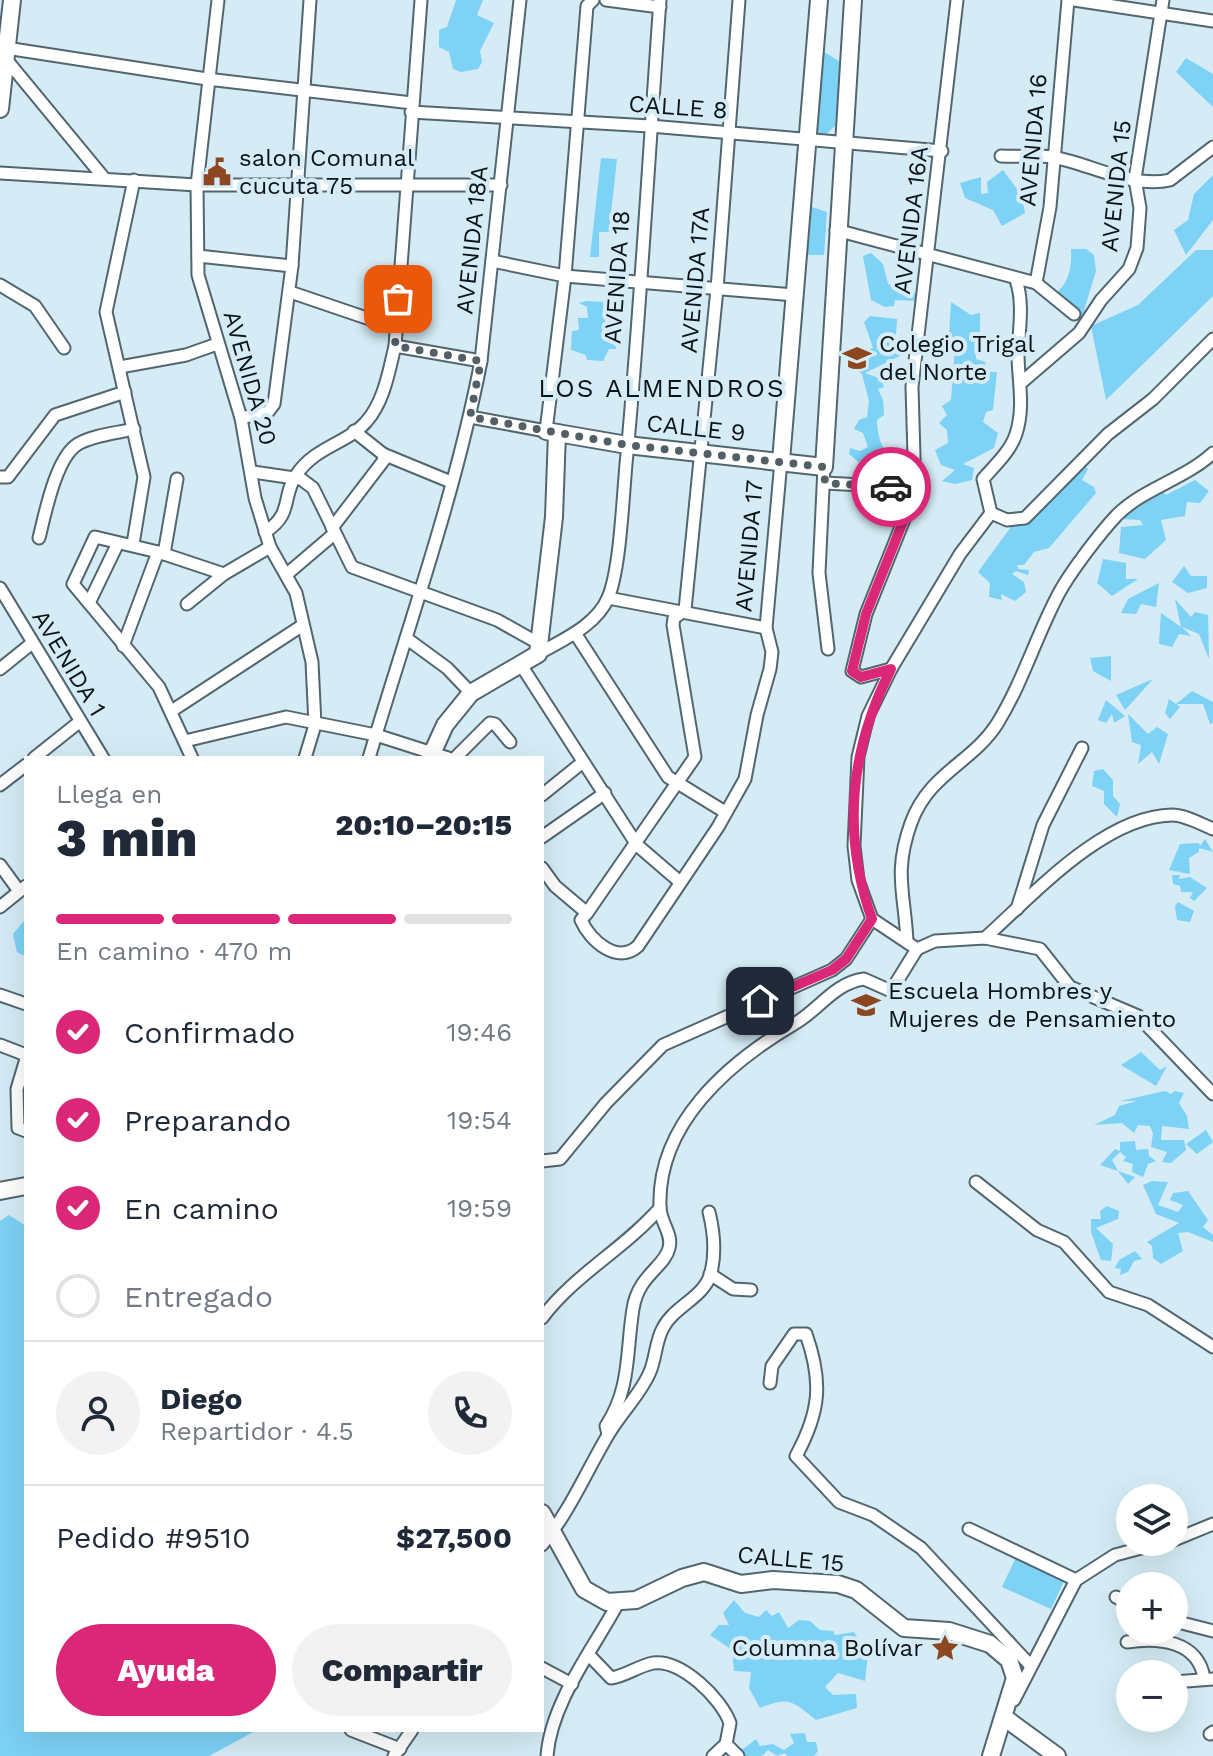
<!DOCTYPE html>
<html lang="es">
<head>
<meta charset="utf-8">
<style>
	:root { --surface:#fff; --page:#f2f2f3; --text:#1f2937; --muted:#747a83; --line:#e0e1e3; --accent:#db2777 }
	body { margin:0; font-family:"Work Sans",sans-serif; background:var(--page); color:var(--text); height:100vh; display:flex; flex-direction:column; font-size:30px; white-space:nowrap }
	* { box-sizing:border-box; margin:0 }
	p { font-size:26px; color:var(--muted) }
	.icon { flex:none; width:44px; height:44px; fill:none; stroke:currentColor; stroke-width:2; stroke-linecap:round; stroke-linejoin:round }
	.map { position:relative; flex:1; overflow:hidden }
	.side { position:absolute; left:24px; top:756px; width:520px; height:976px; display:flex; flex-direction:column; background:var(--surface); border-radius:0px; box-shadow:0 8px 32px #0002 }
	.side>* { flex:none }
	.fabs { position:absolute; left:1116px; top:1484px; display:grid; gap:16px }
	.fabs a { display:grid; place-items:center; width:72px; height:72px; border-radius:50%; background:var(--surface); box-shadow:0 8px 32px #0002; font-size:40px }
	.pin { position:absolute; display:grid; place-items:center; width:68px; height:68px; color:#fff; margin:-34px; border-radius:16px; box-shadow:0 4px 12px #0006 }
	.courier { position:absolute; display:grid; place-items:center; width:80px; height:80px; margin:-40px; border:6px solid #db2777; border-radius:50%; background:#fff; color:#222; box-shadow:0 2px 10px #0007 }
	.headline em { font-style:normal; font-weight:800 }
	.headline div { display:flex; flex-direction:column-reverse }
	.headline { display:flex; align-items:center; justify-content:space-between; height:136px; padding:0 32px }
	h1 { font-size:52px; font-weight:800; line-height:60px }
	.bar { display:grid; grid-template-columns:repeat(4,1fr); gap:12px 8px; align-content:center; height:96px; padding:0 32px }
	.bar i { height:10px; border-radius:6px; background:var(--line) }
	.bar .active { background:var(--accent) }
	.bar p { grid-column:span 4 }
	.line { display:flex; align-items:center; gap:20px; padding:0 32px; border-top:2px solid var(--line) }
	.line div { flex:1 }
	.round { display:grid; place-items:center; flex:none; width:84px; height:84px; border-radius:42px; background:var(--page) }
	ol { padding:0 32px; list-style:none }
	li { display:flex; align-items:center; gap:24px; height:88px }
	li p { margin-inline-start:auto }
	li .icon { padding:8px; border-radius:50%; background:var(--accent); color:#fff; stroke-width:4 }
	li:last-child { color:var(--muted) }
	li i { width:44px; height:44px; border:4px solid var(--line); border-radius:50% }
	.primary-button { display:flex; gap:16px; margin-top:auto; padding:16px 32px }
	.primary-button a { flex:1; height:92px; border-radius:48px; background:var(--accent); color:#fff; font-size:32px; font-weight:800; line-height:92px; text-align:center }
	.primary-button a+a { background:var(--page); color:var(--text) }
	.map>svg:first-child { display:block }
	.green { fill:#7dd2f6 }
	.lines { fill:none; stroke-linecap:round; stroke-linejoin:round }
	.street-casing { stroke:#52666f; stroke-width:15 }
	.secondary-casing { stroke:#52666f; stroke-width:20 }
	.street { stroke:#fff; stroke-width:11 }
	.secondary { stroke:#fff; stroke-width:16 }
	.done { stroke:#526066; stroke-width:8; stroke-dasharray:0 14.4 }
	.route { stroke:#db2777; stroke-width:10 }
	.labels { text-anchor:middle; stroke-width:8; stroke-linejoin:round; paint-order:stroke }
	.street-label { font-size:24px; fill:#0c1418; stroke:#d5ecf6 }
	.poi-label { font-size:24px; fill:#0c1418; stroke:#d5ecf6; text-anchor:start }
	.neighbourhood-label { font-size:26px; letter-spacing:2px; fill:#0c1418; stroke:#d5ecf6 }
</style>
</head>
<body>
<div class="map">
<svg width="1213" height="1756" viewBox="0 0 1213 1756">
	<rect width="100%" height="100%" fill="#d5ecf6"/>
	<g class="green">
		<path d="M456,0H483L477,15L494,23L480,51L482,62L478,69L461,72L453,69L449,52L439,47V30L447,27Z"/>
		<path d="M818,48L842,63L835,126L825,135L814,132Z"/>
		<path d="M1186,58L1213,74V107L1176,72Z"/>
		<path d="M601,158L617,159L609,232H599V257H590Z"/>
		<path d="M1003,170L1022,196L1025,213L1002,226L993,210L965,198L960,183L981,177V194L988,193L987,182Z"/>
		<path d="M1213,175V220L1186,255L1174,230L1188,220L1194,194Z"/>
		<path d="M809,191L812,207L827,212L824,255H800Z"/>
		<path d="M1071,249H1086L1094,255L1096,271L1082,317L1070,307L1069,301L1066,302L1055,294C1069,283 1072,267 1071,249Z"/>
		<path d="M1196,250H1213V296L1106,400L1091,326L1138,305Z"/>
		<path d="M871,253L883,264L888,284L901,291L916,293L918,301L895,300L894,306L885,307L871,300L863,256Z"/>
		<path d="M587,301L604,302V310L611,311V316H605V322L613,323L616,349H609L603,361L587,360L586,355L571,350L572,331L579,330L578,318H588L587,307L579,303Z"/>
		<path d="M951,302L971,315L980,313V332L975,335L976,359L985,362L987,372H997L993,410L986,412L983,422L998,433L994,448L963,464L974,468L972,480L955,484L942,481L955,470L941,465L935,450L948,443L947,430L939,423L947,415L942,406L951,400L955,349L940,344L949,336Z"/>
		<path d="M870,316L897,319L895,353L902,355L865,373L882,379L884,387L878,389L883,400L884,415L877,420C878,441 883,454 900,465L863,466L849,454L850,448L860,451L868,447L863,433L854,429L859,420L867,417L869,401L862,374L853,367L861,359V353L873,348L864,322Z"/>
		<path d="M1081,463L1088,469L1082,480L1094,487L1096,493L1049,548L1034,552L1024,565H1017L1018,569L1029,570L1028,575L1016,571L1012,574L1024,582L1026,592L1015,601L1001,594L1002,600L989,597L990,583L978,572L1013,524Z"/>
		<path d="M1195,480L1209,491L1200,503L1187,502L1185,516L1161,520L1166,540L1145,559L1119,553L1121,527L1143,525L1140,520L1121,519L1127,507L1147,501L1155,483L1166,495Z"/>
		<path d="M1103,559L1126,563V579H1138L1112,596L1097,583Z"/>
		<path d="M1184,566L1191,576H1207V588L1188,593L1172,582Z"/>
		<path d="M1159,583L1156,607L1141,604L1136,614L1121,613L1128,599Z"/>
		<path d="M1175,599L1191,617L1195,612L1208,615L1209,659L1199,634L1182,627L1191,636L1179,634L1172,647L1159,644L1161,613L1181,627Z"/>
		<path d="M1111,656V681L1093,671L1090,658Z"/>
		<path d="M1153,679L1125,710L1116,695Z"/>
		<path d="M1192,691L1213,702V723L1210,724L1203,704H1177L1180,707L1170,719L1165,713L1169,699L1176,704Z"/>
		<path d="M1106,700L1125,716L1114,723L1112,714L1106,723L1098,720Z"/>
		<path d="M1128,714L1148,734L1157,727L1168,734L1159,764L1152,752L1138,764L1141,745L1132,742Z"/>
		<path d="M1103,769L1113,780V796L1120,804L1117,817L1104,804V791L1092,786L1094,771Z"/>
		<path d="M1205,839L1213,852L1199,848V852L1189,858L1190,874L1169,870L1180,844L1199,843L1200,846Z"/>
		<path d="M1172,875H1180L1179,879L1190,877L1207,888L1194,901L1190,898L1193,892H1181L1180,886L1173,884Z"/>
		<path d="M1178,902L1194,911L1190,922L1177,920L1175,906Z"/>
		<path d="M26,913V957L17,952L13,934L24,921Z"/>
		<path d="M1141,1052L1160,1070L1167,1066L1156,1086L1121,1065Z"/>
		<path d="M1165,1091L1171,1094L1175,1091L1184,1093L1179,1103L1187,1116L1189,1129L1162,1126L1161,1140H1184L1186,1150L1171,1163L1162,1162L1167,1152L1151,1147L1153,1133L1150,1126L1138,1125L1134,1133L1122,1123L1094,1125L1115,1115L1119,1106L1137,1101H1120Z"/>
		<path d="M1206,1130L1213,1142L1197,1154L1186,1144Z"/>
		<path d="M1135,1141L1136,1150L1148,1149L1149,1156L1156,1161L1148,1164L1143,1177L1132,1172L1133,1164L1123,1161L1126,1157L1120,1152L1112,1160L1118,1171L1135,1177L1128,1184L1118,1171L1100,1165L1115,1149L1120,1151V1142Z"/>
		<path d="M1152,1181L1168,1182L1158,1205L1178,1212L1183,1205L1170,1200L1173,1193L1188,1191L1208,1220L1203,1227L1213,1235V1242L1188,1232L1178,1233L1183,1251L1161,1264L1153,1258L1152,1246L1147,1242L1179,1223L1156,1214L1143,1185Z"/>
		<path d="M1107,1206L1119,1211L1118,1219L1096,1228L1113,1244L1111,1261L1101,1260L1091,1232V1219H1101L1100,1211Z"/>
		<path d="M9,1215L26,1226V1730H257L209,1756H0V1221Z"/>
		<path d="M1135,1251L1142,1259L1134,1261L1128,1272L1120,1275L1121,1269L1115,1268L1119,1260Z"/>
		<path d="M1017,1555L1066,1577L1051,1609L1002,1587Z"/>
		<path d="M734,1600L745,1613L759,1617L766,1610L772,1616L779,1612L788,1628L799,1620L810,1621L820,1630L833,1631L835,1635L854,1632L868,1655L865,1681L838,1673L825,1687L833,1695L856,1694L857,1708L816,1720C792,1701 790,1696 760,1708L749,1688L751,1672L734,1671L732,1650L710,1635L719,1625H729L723,1613Z"/>
		<path d="M805,1733L807,1742H816L818,1751L814,1756H787L785,1753L777,1756L768,1750L762,1756H741L727,1742L743,1749L756,1739L760,1746L773,1744L784,1750L794,1743L790,1734Z"/>
	</g>
	<g class="lines">
		<defs>
			<g id="street">
				<path d="M218,0L197,185L198,275L241,418L255,498L270,547L296,593L312,662L315,725L305,758"/>
				<path d="M606,0L660,7"/>
				<path d="M1074,0L1213,21"/>
				<path d="M6,48L207,79L412,103"/>
				<path d="M5,58L104,178"/>
				<path d="M411,112L650,126L942,151"/>
				<path d="M1001,156C1017,157 1035,155 1052,157C1089,163 1132,189 1170,180L1213,147"/>
				<path d="M0,173L197,185H501"/>
				<path d="M836,230L1036,283L1074,314"/>
				<path d="M198,256L292,266"/>
				<path d="M492,261L565,276L794,295"/>
				<path d="M1036,283L1050,207L1068,0"/>
				<path d="M0,285L35,306L64,348"/>
				<path d="M290,292L396,328"/>
				<path d="M395,346L481,361"/>
				<path d="M120,367L186,355L217,344"/>
				<path d="M1022,382L1079,333L1101,300L1129,269L1137,248L1140,208L1135,179L1163,0"/>
				<path d="M470,417L546,431L565,276L587,6L593,0"/>
				<path d="M241,418L268,412L274,404L292,266L310,0"/>
				<path d="M383,454L451,482"/>
				<path d="M824,467L819,573L828,649"/>
				<path d="M253,472L301,479L313,488L352,567L497,620L538,643"/>
				<path d="M0,477H8L55,415L125,392"/>
				<path d="M825,483L899,487L915,492"/>
				<path d="M991,513L960,554L891,669L868,716L858,757L854,846L858,880L872,919L917,949L935,941L985,938L1040,949L1070,987L1138,1016L1213,1094"/>
				<path d="M991,513L1007,520L1025,518L1108,434L1153,399L1213,339"/>
				<path d="M991,513L983,479C995,465 1010,452 1016,434C1025,406 1018,381 1018,354C1019,329 1024,303 1016,280"/>
				<path d="M332,528L384,460L383,454L354,431"/>
				<path d="M265,532C294,514 281,496 297,474C315,447 348,443 366,422C384,402 389,371 395,346L421,0"/>
				<path d="M39,538C45,514 56,457 78,444C93,435 117,433 134,429"/>
				<path d="M133,544L144,477L106,312L134,180"/>
				<path d="M164,554L177,479"/>
				<path d="M287,574L334,534"/>
				<path d="M0,588L103,758"/>
				<path d="M608,598L766,628"/>
				<path d="M89,603L118,543"/>
				<path d="M187,604L224,574L270,547"/>
				<path d="M685,610L717,289L739,0"/>
				<path d="M575,633L668,777L725,812"/>
				<path d="M406,638L447,668L471,693"/>
				<path d="M123,646L158,552"/>
				<path d="M538,654C562,640 596,626 608,598C621,568 623,489 627,454C641,303 649,151 660,0"/>
				<path d="M521,665L637,845L680,882"/>
				<path d="M0,669L31,644"/>
				<path d="M891,669L861,677L852,671L866,614L915,492L912,387L957,0"/>
				<path d="M173,710L303,625"/>
				<path d="M185,741L286,717L376,735L448,758"/>
				<path d="M34,758L78,723"/>
				<path d="M192,758L159,687L73,584L95,537L158,552L224,574"/>
				<path d="M369,758C408,626 455,496 481,361L520,0"/>
				<path d="M455,758L490,723L495,724L510,742"/>
				<path d="M0,785L26,765"/>
				<path d="M542,795L583,762"/>
				<path d="M542,837L605,793"/>
				<path d="M0,865L19,891"/>
				<path d="M542,868L555,886L587,913L581,920C590,941 618,965 638,946L718,827L745,779L757,715L770,669L772,652L766,628L781,461"/>
				<path d="M0,907L26,886"/>
				<path d="M1017,909L1043,825L1082,748"/>
				<path d="M587,913L695,757L673,625L674,618L685,610"/>
				<path d="M985,938C1033,895 1104,816 1172,815C1185,815 1201,824 1213,829"/>
				<path d="M907,942C905,894 893,873 911,823C929,773 972,763 997,724C1023,682 1036,636 1059,593C1071,571 1100,533 1117,515C1144,488 1185,479 1213,453"/>
				<path d="M0,995L26,1004"/>
				<path d="M0,1045L26,1055"/>
				<path d="M26,1059L17,1089L18,1128L26,1131"/>
				<path d="M542,1161L560,1159L606,1103L663,1045L832,970L846,959L872,919"/>
				<path d="M976,1182L1037,1230L1064,1242L1109,1292L1148,1305L1213,1347"/>
				<path d="M710,1274L733,1289L751,1290"/>
				<path d="M542,1318C574,1275 624,1249 660,1208"/>
				<path d="M770,1383L772,1366L794,1334H806C823,1382 820,1412 796,1456L839,1502L873,1515L921,1548L1031,1666"/>
				<path d="M608,1434L606,1426C631,1388 626,1352 633,1309C638,1275 665,1267 669,1248C673,1234 660,1222 660,1207C657,1124 728,1063 794,1024C819,1010 834,983 864,979L891,991L917,949"/>
				<path d="M969,1529L1076,1580"/>
				<path d="M1174,1540L1213,1524"/>
				<path d="M542,1545C570,1511 586,1472 608,1435C620,1414 639,1396 649,1374C656,1360 655,1342 663,1328C674,1306 704,1298 711,1273C716,1252 714,1232 709,1212"/>
				<path d="M1116,1597L1130,1604"/>
				<path d="M1174,1621L1213,1631"/>
				<path d="M1127,1642C1159,1637 1198,1641 1204,1678"/>
				<path d="M589,1655L611,1678C626,1676 638,1666 653,1663C681,1659 721,1698 730,1723L726,1744L713,1756"/>
				<path d="M542,1668L572,1684"/>
				<path d="M1174,1682L1213,1679"/>
				<path d="M1126,1691L1130,1690"/>
				<path d="M1014,1700L1076,1580L1115,1555L1164,1542"/>
				<path d="M351,1730L400,1749"/>
				<path d="M1210,1734L1213,1732"/>
				<path d="M726,1744L738,1756"/>
				<path d="M394,1756L412,1730"/>
				<path d="M547,1756C551,1702 593,1650 618,1603"/>
			</g>
			<g id="secondary">
				<path d="M0,109L12,0"/>
				<path d="M546,431L627,445L824,467L853,0"/>
				<path d="M781,461L819,0"/>
				<path d="M430,758L445,725L471,693L538,654L554,517L557,433"/>
				<path d="M0,1191L26,1186"/>
				<path d="M542,1513L584,1589L607,1602L636,1600L682,1578L704,1572L741,1584L773,1580L838,1584L856,1590L904,1628L949,1631L990,1644L1009,1660L1015,1678L991,1756"/>
				<path d="M1005,1718L1057,1756"/>
			</g>
		</defs>
		<use href="#street" class="street-casing"/>
		<use href="#secondary" class="secondary-casing"/>
		<use href="#street" class="street"/>
		<use href="#secondary" class="secondary"/>
	</g>
	<g class="lines">
		<path class="done" d="M398,299L395,346L481,361L470,417L627,445L824,467L825,483L891,487"/>
		<path class="route" d="M760,1001L832,970L846,959L872,919C841,832 850,750 891,669L861,677L852,671L866,614L915,492L891,487"/>
	</g>
	<defs>
		<symbol id="civic-bare" viewBox="-9 -9 18 18"><path d="M-.6-6.5H3V-4.5H.6V-3L4-1V1h2V6H-6V1h2V-1L-.6-3ZM-1.2 2.5V6h2.4V2.5Z" fill="#8d4720" stroke="#d5ecf6" stroke-width="2.5" paint-order="stroke"/></symbol>
		<symbol id="school-bare" viewBox="-9 -9 18 18"><path d="M0-5L7-2L0 1L-7-2ZM-4 1L0 2.5L4 1V4Q0 6-4 4Z" fill="#8d4720" stroke="#d5ecf6" stroke-width="2.5" paint-order="stroke"/></symbol>
		<symbol id="sight-bare" viewBox="-9 -9 18 18"><path d="M0-6L1.8-2.2L6-1.7L2.9 1.2L3.7 5.4L0 3.3L-3.7 5.4L-2.9 1.2L-6-1.7L-1.8-2.2Z" fill="#8d4720" stroke="#d5ecf6" stroke-width="2.5" paint-order="stroke"/></symbol>
	</defs>
	<g fill-rule="evenodd">
		<use href="#civic-bare" x="197" y="152" width="40" height="40"/>
		<use href="#school-bare" x="837" y="338" width="40" height="40"/>
		<use href="#school-bare" x="846" y="985" width="40" height="40"/>
		<use href="#sight-bare" x="925" y="1628" width="40" height="40"/>
	</g>
	<g class="labels">
		<g class="street-label">
			<text transform="translate(678 107) rotate(4)" y="8">CALLE 8</text>
			<text transform="translate(1033 140) rotate(-85)" y="8">AVENIDA 16</text>
			<text transform="translate(1116 186) rotate(-84)" y="8">AVENIDA 15</text>
			<text transform="translate(911 220) rotate(-83)" y="8">AVENIDA 16A</text>
			<text transform="translate(472 240) rotate(-84)" y="8">AVENIDA 18A</text>
			<text transform="translate(617 277) rotate(-86)" y="8">AVENIDA 18</text>
			<text transform="translate(695 280) rotate(-85)" y="8">AVENIDA 17A</text>
			<text transform="translate(250 378) rotate(74)" y="8">AVENIDA 20</text>
			<text transform="translate(696 428) rotate(6)" y="8">CALLE 9</text>
			<text transform="translate(749 546) rotate(-85)" y="8">AVENIDA 17</text>
			<text transform="translate(69 663) rotate(59)" y="8">AVENIDA 1</text>
			<text transform="translate(791 1559) rotate(5)" y="8">CALLE 15</text>
		</g>
		<g class="poi-label">
			<text x="239" y="166">salon Comunal<tspan x="239" dy="28">cucuta 75</tspan></text>
			<text x="879" y="352">Colegio Trigal<tspan x="879" dy="28">del Norte</tspan></text>
			<text x="888" y="999">Escuela Hombres y<tspan x="888" dy="28">Mujeres de Pensamiento</tspan></text>
			<text x="923" y="1656" text-anchor="end">Columna Bolívar</text>
		</g>
		<g class="neighbourhood-label">
			<text x="662" y="397">LOS ALMENDROS</text>
		</g>
	</g>
</svg>
<div class="fabs">
<a><svg class="icon" aria-label="layers" viewBox="0 0 24 24"><path d="M12 4l9 5-9 5-9-5zM3 14l9 5 9-5"/></svg></a>
<a>+</a>
<a>−</a>
</div>
<div class="pin" style="left:398px;top:299px;background:#ea580c"><svg class="icon" aria-label="bag" viewBox="0 0 24 24"><path d="M5 8h14l-1 12H6zM9 8a3 3 0 0 1 6 0"/></svg></div>
<div class="pin" style="left:760px;top:1001px;background:#1f2937"><svg class="icon" aria-label="home" viewBox="0 0 24 24"><path d="M3 11l9-7 9 7M6 9v11h12V9"/></svg></div>
<div class="courier" style="left:891px;top:487px"><svg class="icon" aria-label="car" viewBox="0 0 24 24"><path d="M5 17H2v-5l4-1 3-4h7l3 4 3 1v5h-3M9 17h6M6 11h13"/><circle cx="7" cy="17" r="2"/><circle cx="17" cy="17" r="2"/></svg></div>
<section class="side">
<div class="headline"><div><h1>3 min</h1><p>Llega en</p></div><em>20:10–20:15</em></div>
<div class="bar"><i class="active"></i><i class="active"></i><i class="active"></i><i></i><p>En camino · 470 m</p></div>
<ol>
<li><svg class="icon" aria-label="check" viewBox="0 0 24 24"><path d="M5 12l5 5 9-10"/></svg>Confirmado<p>19:46</p></li>
<li><svg class="icon" aria-label="check" viewBox="0 0 24 24"><path d="M5 12l5 5 9-10"/></svg>Preparando<p>19:54</p></li>
<li><svg class="icon" aria-label="check" viewBox="0 0 24 24"><path d="M5 12l5 5 9-10"/></svg>En camino<p>19:59</p></li>
<li><i></i>Entregado</li>
</ol>
<div class="line" style="height:144px"><a class="round"><svg class="icon" aria-label="person" viewBox="0 0 24 24"><circle cx="12" cy="8" r="4"/><path d="M4 21q1-7 8-7t8 7"/></svg></a><div><b>Diego</b><p>Repartidor · 4.5</p></div><a class="round"><svg class="icon" aria-label="phone" viewBox="0 0 24 24"><path d="M5 4h4l2 5-3 2q2 4 5 5l2-3 5 2v4C11 20 4 13 5 4z"/></svg></a></div>
<div class="line" style="height:104px"><div>Pedido #9510</div><b>$27,500</b></div>
<div class="primary-button"><a>Ayuda</a><a>Compartir</a></div>
</section>
</div>
</body>
</html>
